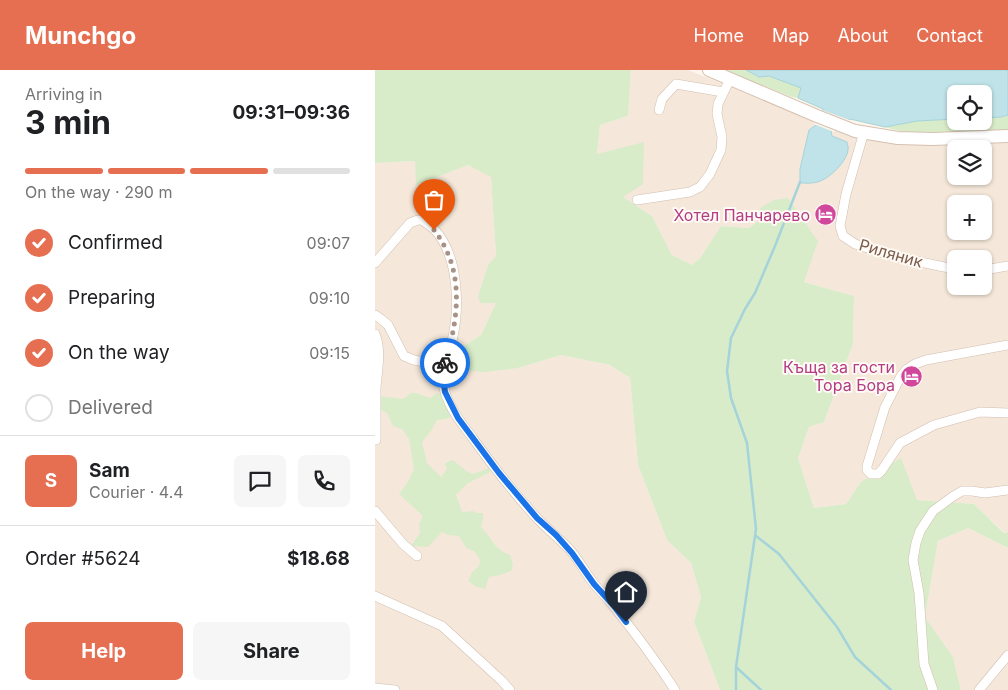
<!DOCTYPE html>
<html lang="en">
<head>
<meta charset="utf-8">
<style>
	:root { --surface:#fff; --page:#f6f6f6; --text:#202124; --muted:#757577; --line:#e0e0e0; --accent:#e76f51 }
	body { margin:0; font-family:Inter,sans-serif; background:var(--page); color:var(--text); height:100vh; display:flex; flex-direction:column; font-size:19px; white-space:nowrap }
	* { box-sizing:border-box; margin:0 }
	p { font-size:16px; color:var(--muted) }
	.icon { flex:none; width:28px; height:28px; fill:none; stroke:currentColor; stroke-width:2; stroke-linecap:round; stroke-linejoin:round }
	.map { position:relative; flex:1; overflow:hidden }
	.panel { display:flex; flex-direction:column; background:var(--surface); width:375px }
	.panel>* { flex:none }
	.tools { position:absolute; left:572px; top:15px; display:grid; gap:10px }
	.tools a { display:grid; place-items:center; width:45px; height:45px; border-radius:8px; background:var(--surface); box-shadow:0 1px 4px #0004; font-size:25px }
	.pin { position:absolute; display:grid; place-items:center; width:42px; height:42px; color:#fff; margin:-51px -21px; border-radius:50% 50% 50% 0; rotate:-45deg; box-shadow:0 0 5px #0007 }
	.pin .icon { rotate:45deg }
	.courier { position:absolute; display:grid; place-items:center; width:50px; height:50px; margin:-25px; border:4px solid #1a73e8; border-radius:50%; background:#fff; color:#222; box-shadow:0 1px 6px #0007 }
	.headline em { font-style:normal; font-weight:700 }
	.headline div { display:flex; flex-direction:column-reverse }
	.headline { display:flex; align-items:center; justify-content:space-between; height:85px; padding:0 25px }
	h1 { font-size:32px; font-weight:700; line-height:38px }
	.bar { display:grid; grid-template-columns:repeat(4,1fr); gap:8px 5px; align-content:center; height:60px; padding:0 25px }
	.bar i { height:6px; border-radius:4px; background:var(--line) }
	.bar .current { background:var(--accent) }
	.bar p { grid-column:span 4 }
	.line { display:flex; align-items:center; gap:12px; padding:0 25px; border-top:1px solid var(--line) }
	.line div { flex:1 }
	.round { display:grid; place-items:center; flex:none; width:52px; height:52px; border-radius:8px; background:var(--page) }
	ol { padding:0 25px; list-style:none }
	li { display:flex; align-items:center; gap:15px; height:55px }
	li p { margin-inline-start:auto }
	li .icon { padding:5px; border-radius:50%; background:var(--accent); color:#fff; stroke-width:4 }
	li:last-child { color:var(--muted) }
	li i { width:28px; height:28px; border:2px solid var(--line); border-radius:50% }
	.button { display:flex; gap:10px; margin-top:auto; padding:10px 25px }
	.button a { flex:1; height:58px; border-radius:8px; background:var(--accent); color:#fff; font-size:20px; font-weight:700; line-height:58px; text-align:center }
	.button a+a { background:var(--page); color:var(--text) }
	header { display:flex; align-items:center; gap:30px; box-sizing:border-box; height:70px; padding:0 25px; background:var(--accent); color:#fff }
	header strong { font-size:24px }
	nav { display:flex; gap:28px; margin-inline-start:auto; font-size:18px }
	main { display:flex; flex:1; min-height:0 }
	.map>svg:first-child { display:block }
	.residential { fill:#f5e8da; fill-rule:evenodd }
	.green { fill:#d8ecc9 }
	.water { fill:#bfe3e8; stroke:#a5d3da }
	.pier { fill:#fdf6ec }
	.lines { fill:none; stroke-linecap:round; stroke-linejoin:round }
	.stream { stroke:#a5d3da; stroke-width:2.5 }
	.street-casing { stroke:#d1beb0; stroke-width:10 }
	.secondary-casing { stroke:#d6c0b0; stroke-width:14 }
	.street { stroke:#fff; stroke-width:9 }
	.secondary { stroke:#fff; stroke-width:12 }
	.done { stroke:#a89285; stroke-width:5; stroke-dasharray:0 9 }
	.route { stroke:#1a73e8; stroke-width:6 }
	.labels { text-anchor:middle; stroke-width:4; stroke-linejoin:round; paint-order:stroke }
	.hotel-label { font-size:16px; fill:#b23c85; stroke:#fffaf3; text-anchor:end }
	.street-label { font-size:16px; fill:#7a5c4d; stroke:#fffaf3 }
</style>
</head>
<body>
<header>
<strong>Munchgo</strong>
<nav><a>Home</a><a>Map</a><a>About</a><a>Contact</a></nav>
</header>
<main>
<section class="panel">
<div class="headline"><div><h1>3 min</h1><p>Arriving in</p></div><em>09:31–09:36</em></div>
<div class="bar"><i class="current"></i><i class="current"></i><i class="current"></i><i></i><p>On the way · 290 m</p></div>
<ol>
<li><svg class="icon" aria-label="check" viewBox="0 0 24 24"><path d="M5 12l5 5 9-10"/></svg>Confirmed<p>09:07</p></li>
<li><svg class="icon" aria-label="check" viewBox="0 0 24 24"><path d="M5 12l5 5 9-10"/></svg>Preparing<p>09:10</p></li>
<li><svg class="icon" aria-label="check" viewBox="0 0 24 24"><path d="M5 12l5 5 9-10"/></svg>On the way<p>09:15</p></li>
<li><i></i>Delivered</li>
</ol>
<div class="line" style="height:90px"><b class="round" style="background:var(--accent);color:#fff">S</b><div><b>Sam</b><p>Courier · 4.4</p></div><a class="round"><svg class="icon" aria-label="chat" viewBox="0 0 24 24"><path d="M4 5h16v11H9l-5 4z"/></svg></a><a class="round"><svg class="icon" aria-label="phone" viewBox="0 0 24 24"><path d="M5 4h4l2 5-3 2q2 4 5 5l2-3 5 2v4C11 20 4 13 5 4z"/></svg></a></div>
<div class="line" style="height:65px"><div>Order #5624</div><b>$18.68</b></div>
<div class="button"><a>Help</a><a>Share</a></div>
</section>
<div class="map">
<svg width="633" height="620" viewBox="0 0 633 620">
	<rect width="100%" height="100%" fill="#fdf6ec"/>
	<g class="residential">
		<path d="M256,0H313L393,32L437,51L557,74L633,73V462L630,463L599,434L542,430L486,412L471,434L439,438L423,388L434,357L449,352L478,274L479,226L429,212L385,150L374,158L346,156L325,188L317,195L297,185L277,146L248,127L222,84L225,55L253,46ZM581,79H609V106H581ZM581,134H609V161H581ZM581,189H609V216H581Z"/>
		<path d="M40,91L42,114L93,95L116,106L121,186L113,195L103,226L121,233L106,265L86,278L143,298L186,285L235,295L255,308L263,395L292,470L316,493L326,527L319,552L345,620H0V93Z"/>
		<path d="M593,458L633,478V620H586L578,587L550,547L563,471Z"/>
	</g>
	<g class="green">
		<path d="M0,0H256L253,46L225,55L222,84L269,72L268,114L248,127L277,146L297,185L317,195L325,188L346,156L374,158L385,150V138L399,130L413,128L443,171L429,212L479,226L478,274L449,352L434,357L423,388L439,438L471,434L486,412L526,388L542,430L599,434L629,463L633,462V478L593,458L563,471L550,547L578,587L586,620H345L319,552L326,527L316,493L292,470L263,395L255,308L235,295L186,285L143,298L110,302L94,301L80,292L81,284L86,278L106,265L121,233H105L103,226L113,195L121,186L116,107L93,95L41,115L40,91L0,93Z"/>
		<path d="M348,0H371L384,7L394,6L426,18L423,28L417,27Z"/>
		<path d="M633,45V59C592,63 551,70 510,57L542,51L581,49V51H609V48L626,47Z"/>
		<path d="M36,323H41L55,328L60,324L68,323L79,345L71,349L62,350L56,361L47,372L52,393L66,407L72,399L70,394L74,391L78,390L91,401L98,404L114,398L115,402L93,413L81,425L87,442L98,441L102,443H108V448L106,457C117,467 118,479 135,485L138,495L136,501L125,505L114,507L110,519L102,517L93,511L97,502L104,496L105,489L99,481L91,478L84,466L73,465L67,462L53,477L36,476L45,463L44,454L48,446L24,424L33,412L39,399L34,369L27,359L18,356L12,343L3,339V326L28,329Z"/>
	</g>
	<path class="water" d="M371,0H633V45L626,47L609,48V24H581V49L542,51L510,57L475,49L456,61L457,66L472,72C472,75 474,77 473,80C472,91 455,108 445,111C438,114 431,113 425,113V99L434,60L441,55L448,39L423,28L426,18L394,6L384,7Z"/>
	<path class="pier" d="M444,39L477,51L459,62L439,54Z"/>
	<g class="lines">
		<g class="stream">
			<path d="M381,466L404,484L462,557L480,587L516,620"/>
			<path d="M361,597L386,620"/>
			<path d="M361,620V597L381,459L372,373L356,328L352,301L356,268L370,239L380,223L400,176L425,112"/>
		</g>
		<defs>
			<g id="street">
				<path d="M284,40L287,29L301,14L348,22"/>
				<path d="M489,62L471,124L465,156L468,166L480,174L518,186L569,197L581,199"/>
				<path d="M262,130L315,122L325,117L335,104L346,80L347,67L342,44L343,34L355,9"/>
				<path d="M0,193L35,153L43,150H47C51,153 55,156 59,159C84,185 85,238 77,271C73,288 64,304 70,322C75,339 87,354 97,367C117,395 138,422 161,447C172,459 185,469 196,481C205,492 211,504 220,515C227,523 234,530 240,538C261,564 281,591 300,620"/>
				<path d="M609,200L633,196"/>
				<path d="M0,245L6,249L13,255L29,286L39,290L69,296"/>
				<path d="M0,264C7,281 2,301 1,319C1,336 1,353 1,370"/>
				<path d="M633,275L551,290L540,294L532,299L526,306L510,337L492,396V400L496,404H503L507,400L525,373L559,355L605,342L633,343"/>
				<path d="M0,441L28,474L42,486"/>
				<path d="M0,526L67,556L127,611L135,620"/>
				<path d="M0,618L20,620"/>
				<path d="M558,620L549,594L544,523L538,490L541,473L545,461L558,441L577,427L587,421H597L610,423L633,420"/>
				<path d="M604,620L633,585"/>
			</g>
			<path id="secondary" d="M334,0L442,46L480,61L523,68L558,69L633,66"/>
		</defs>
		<use href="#street" class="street-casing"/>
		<use href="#secondary" class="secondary-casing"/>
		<use href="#street" class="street"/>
		<use href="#secondary" class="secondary"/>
	</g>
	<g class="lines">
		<path class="done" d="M59,160C90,200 84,247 70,293"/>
		<path class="route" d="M70,293L69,315L70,322L83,348L124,403L162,448L181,465L197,483L219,514L239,536L251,552"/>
	</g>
	<defs>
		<symbol id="hotel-disc" viewBox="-11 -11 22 22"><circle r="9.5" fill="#d1479c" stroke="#fffaf3"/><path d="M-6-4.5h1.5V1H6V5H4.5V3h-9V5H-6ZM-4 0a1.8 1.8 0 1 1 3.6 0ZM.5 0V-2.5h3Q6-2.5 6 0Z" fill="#fff"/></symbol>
	</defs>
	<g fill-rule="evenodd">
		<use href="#hotel-disc" x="438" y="132" width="25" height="25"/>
		<use href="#hotel-disc" x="524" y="294" width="25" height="25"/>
	</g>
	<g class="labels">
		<g class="hotel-label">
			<text x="435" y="151">Хотел Панчарево</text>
			<text x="520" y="303">Къща за гости<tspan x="520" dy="18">Тора Бора</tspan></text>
		</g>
		<g class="street-label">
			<text transform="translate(516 183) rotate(16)" y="6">Риляник</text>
		</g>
	</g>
</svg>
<div class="tools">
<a><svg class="icon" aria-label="locate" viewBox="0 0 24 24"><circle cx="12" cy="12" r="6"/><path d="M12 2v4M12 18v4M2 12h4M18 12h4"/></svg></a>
<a><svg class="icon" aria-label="layers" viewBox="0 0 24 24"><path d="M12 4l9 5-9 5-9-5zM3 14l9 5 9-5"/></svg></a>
<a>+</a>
<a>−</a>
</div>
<div class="pin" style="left:59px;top:160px;background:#ea580c"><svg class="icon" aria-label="bag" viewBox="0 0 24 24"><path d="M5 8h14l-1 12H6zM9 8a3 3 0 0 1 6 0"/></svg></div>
<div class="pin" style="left:251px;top:552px;background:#1f2937"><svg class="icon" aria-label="home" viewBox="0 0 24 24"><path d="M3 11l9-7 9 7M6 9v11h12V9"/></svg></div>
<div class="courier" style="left:70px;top:293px"><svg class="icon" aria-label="bike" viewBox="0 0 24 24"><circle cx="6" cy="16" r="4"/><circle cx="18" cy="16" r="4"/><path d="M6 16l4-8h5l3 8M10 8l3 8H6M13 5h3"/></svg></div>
</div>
</main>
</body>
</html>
